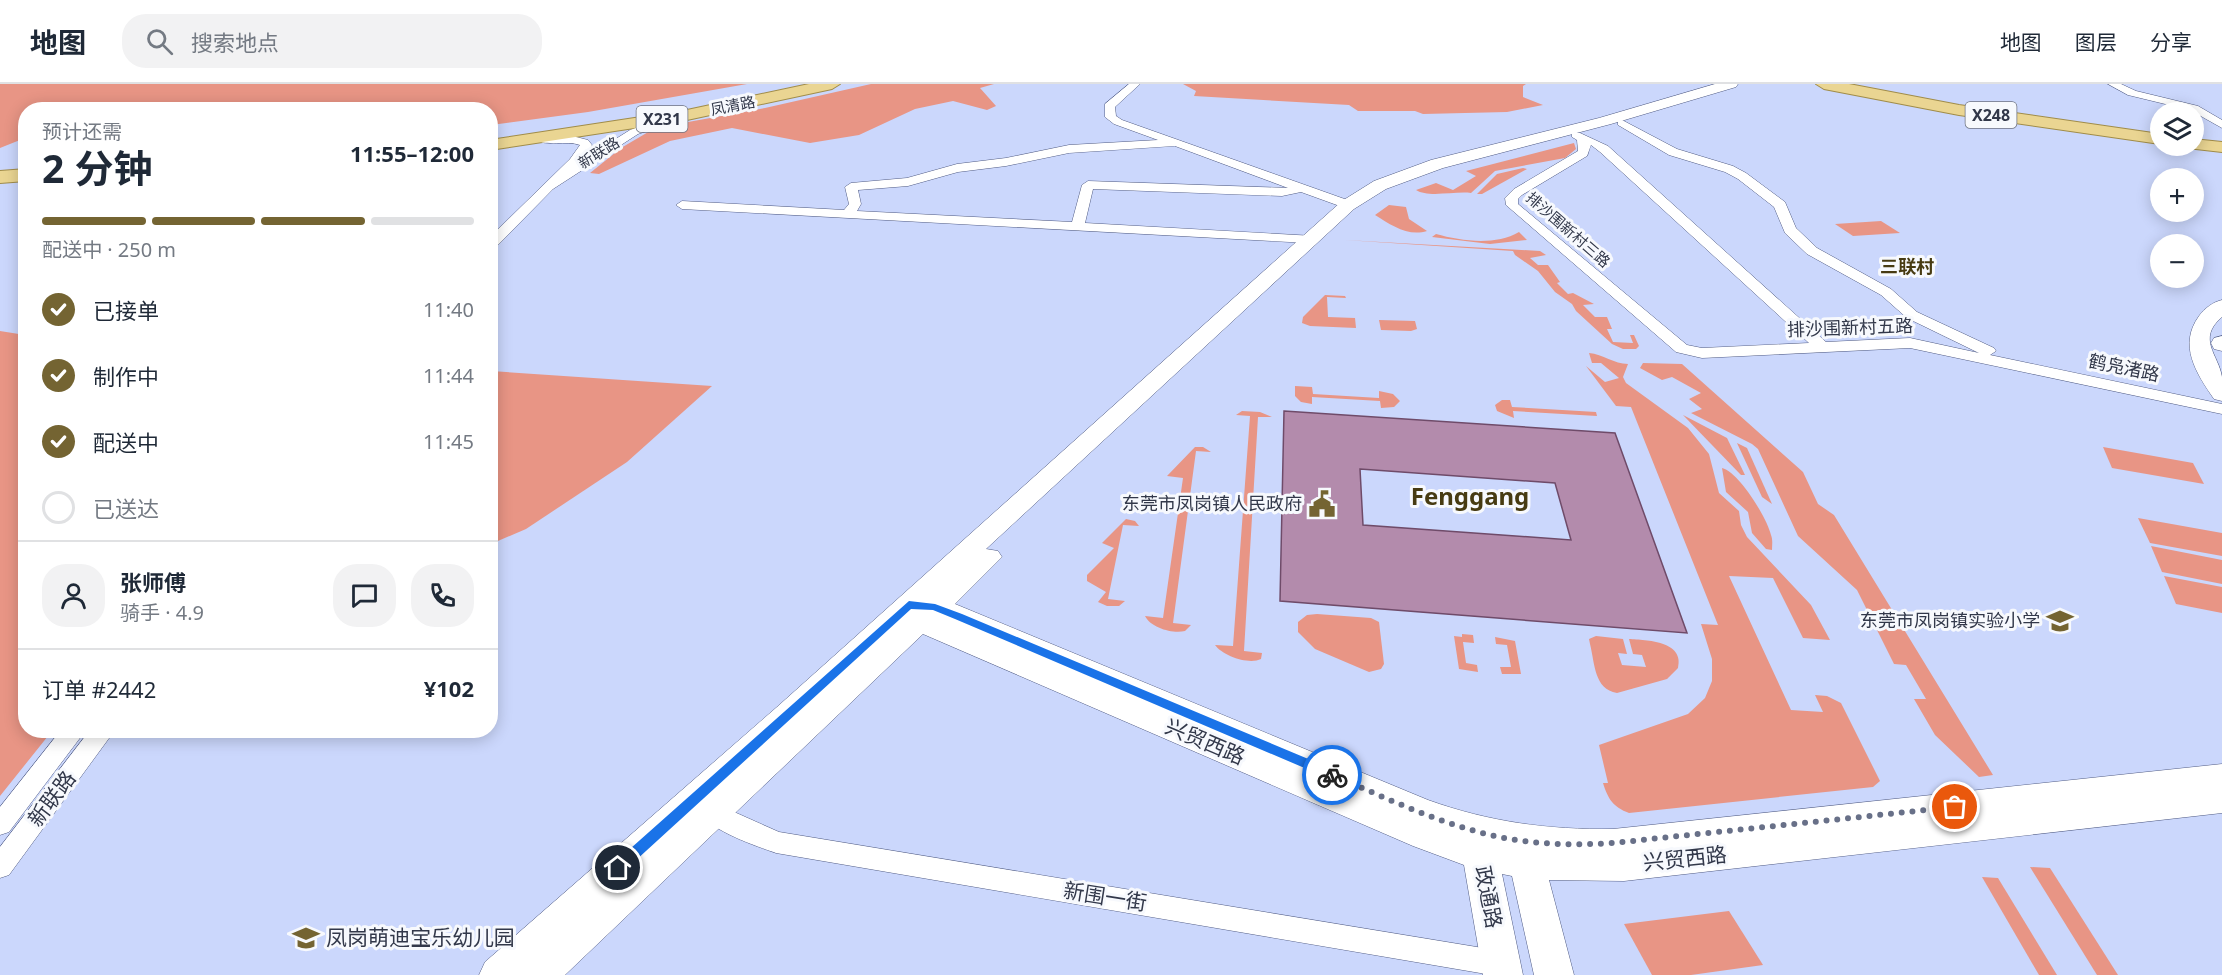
<!DOCTYPE html>
<html lang="zh">
<head>
<meta charset="utf-8">
<style>
	:root { --surface:#fff; --page:#f2f2f3; --text:#1f2937; --muted:#747a83; --line:#e0e1e3; --accent:#746432 }
	body { margin:0; font-family:"Noto Sans","Noto Sans SC",sans-serif; background:var(--page); color:var(--text); height:100vh; display:flex; flex-direction:column; font-size:22px; white-space:nowrap }
	* { box-sizing:border-box; margin:0 }
	p { font-size:20px; color:var(--muted) }
	.icon { flex:none; width:33px; height:33px; fill:none; stroke:currentColor; stroke-width:2; stroke-linecap:round; stroke-linejoin:round }
	.map { position:relative; flex:1; overflow:hidden }
	.drawer { position:absolute; left:18px; top:18px; width:480px; height:636px; display:flex; flex-direction:column; background:var(--surface); border-radius:24px; box-shadow:0 3px 15px #0003 }
	.drawer>* { flex:none }
	.controls { position:absolute; left:2150px; top:18px; display:grid; gap:12px }
	.controls a { display:grid; place-items:center; width:54px; height:54px; border-radius:50%; background:var(--surface); box-shadow:0 3px 15px #0003; font-size:30px }
	.pin { position:absolute; display:grid; place-items:center; width:51px; height:51px; color:#fff; margin:-26px; border:3px solid #fff; border-radius:50%; box-shadow:0 2px 6px #0007 }
	.courier { position:absolute; display:grid; place-items:center; width:60px; height:60px; margin:-30px; border:4px solid #1a73e8; border-radius:50%; background:#fff; color:#222; box-shadow:0 2px 8px #0007 }
	.head em { font-style:normal; font-weight:700 }
	.head div { display:flex; flex-direction:column-reverse }
	.head { display:flex; align-items:center; justify-content:space-between; height:102px; padding:0 24px }
	h1 { font-size:39px; font-weight:700; line-height:45px }
	.bar { display:grid; grid-template-columns:repeat(4,1fr); gap:9px 6px; align-content:center; height:72px; padding:0 24px }
	.bar i { height:8px; border-radius:4px; background:var(--line) }
	.bar .active { background:var(--accent) }
	.bar p { grid-column:span 4 }
	.line { display:flex; align-items:center; gap:15px; padding:0 24px; border-top:2px solid var(--line) }
	.line div { flex:1 }
	.round { display:grid; place-items:center; flex:none; width:63px; height:63px; border-radius:24px; background:var(--page) }
	ol { padding:0 24px; list-style:none }
	li { display:flex; align-items:center; gap:18px; height:66px }
	li p { margin-inline-start:auto }
	li .icon { padding:6px; border-radius:50%; background:var(--accent); color:#fff; stroke-width:4 }
	li:last-child { color:var(--muted) }
	li i { width:33px; height:33px; border:3px solid var(--line); border-radius:50% }
	header { display:flex; align-items:center; gap:36px; box-sizing:border-box; height:84px; padding:0 30px; background:var(--surface); border-bottom:2px solid var(--line) }
	header strong { font-size:28px }
	nav { display:flex; gap:33px; margin-inline-start:auto; font-size:21px }
	.search { width:420px; height:54px; background:var(--page); display:flex; align-items:center; gap:15px; box-sizing:border-box; padding:0 21px; border-radius:24px; color:var(--muted); font-size:22px }
	.map>svg:first-child { display:block }
	.green { fill:#e89585 }
	.building { fill:#b38bac; stroke:#6f4b69; stroke-width:1.5; fill-rule:evenodd }
	.lines { fill:none; stroke-linecap:round; stroke-linejoin:round }
	.street-casing { stroke:#515c84; stroke-width:1 }
	.secondary-casing { stroke:#515c84; stroke-width:1 }
	.primary-casing { stroke:#a08c49; stroke-width:2 }
	.street { fill:#fff; fill-rule:evenodd }
	.secondary { fill:#fff; fill-rule:evenodd }
	.primary { fill:#ead592; fill-rule:evenodd }
	.route { fill:#1a73e8 }
	.done { stroke:#687088; stroke-width:6; stroke-dasharray:0 10.8 }
	.labels { text-anchor:middle; stroke-width:6; stroke-linejoin:round; paint-order:stroke }
	.far-street-label { font-size:15px; fill:#32384a; stroke:#f7f9fd }
	.shield { fill:#f7f9fd; stroke:#6d7280; stroke-width:1.5 }
	.shield-label { font-size:16px; font-weight:bold; fill:#32384a }
	.far-quarter-label { font-size:18px; font-weight:bold; fill:#473b12; stroke:#f7f9fd }
	.street-label { font-size:18px; fill:#32384a; stroke:#f7f9fd }
	.poi-label { font-size:18px; fill:#32384a; stroke:#f7f9fd; text-anchor:end }
	.near-street-label { font-size:21px; fill:#32384a; stroke:#f7f9fd }
	.near-poi-label { font-size:21px; fill:#32384a; stroke:#f7f9fd; text-anchor:start }
	.district-label { font-size:24px; font-weight:bold; fill:#473b12; stroke:#f7f9fd }
</style>
</head>
<body>
<header>
<strong>地图</strong>
<div class="search"><svg class="icon" aria-label="search" viewBox="0 0 24 24"><circle cx="10" cy="10" r="6"/><path d="M15 15l6 6"/></svg>搜索地点</div>
<nav><a>地图</a><a>图层</a><a>分享</a></nav>
</header>
<div class="map">
<svg width="2222" height="891" viewBox="0 0 2222 891">
	<rect width="100%" height="100%" fill="#cbd7fc"/>
	<g class="green">
		<path d="M0,0H747L588,28L491,41L490,26H26L25,54L0,64Z"/>
		<path d="M871,0H994L980,4L996,22L987,26L953,17L915,25L859,51L810,59L732,44L670,57L599,90L590,89L621,64L655,44L765,24Z"/>
		<path d="M1183,0H1526L1523,2V13L1543,21L1507,28L1423,30L1415,27H1358L1349,21L1194,12L1196,7Z"/>
		<path d="M1574,59L1576,65L1565,74L1495,87L1471,109C1455,107 1428,114 1416,106L1436,99L1453,106L1476,92L1466,87Z"/>
		<path d="M1523,84L1527,85L1482,110H1477L1497,90Z"/>
		<path d="M1389,121L1406,123L1409,135L1427,147C1408,153 1391,141 1375,131Z"/>
		<path d="M1881,137L1900,149L1853,152L1835,140Z"/>
		<path d="M1519,148L1527,156L1490,160L1432,153L1436,150C1461,157 1495,162 1519,148Z"/>
		<path d="M1345,156L1540,167L1546,171L1530,174L1538,181H1548L1560,198L1557,199L1568,210L1573,209L1594,220L1583,221L1595,233H1607L1612,245H1607L1613,258L1633,259L1630,251H1634L1639,262L1636,265H1623L1612,260L1576,227L1572,220L1555,208L1538,187L1515,171L1513,167Z"/>
		<path d="M1325,211L1345,212L1346,214L1327,213L1328,233L1355,234L1356,244L1310,242L1302,239L1303,233Z"/>
		<path d="M1379,236L1415,237L1417,245L1411,247L1381,246Z"/>
		<path d="M0,247L25,251L26,646L52,647L0,712Z"/>
		<path d="M1589,269C1603,270 1614,280 1628,280L1623,293L1626,299L1688,344L1709,370L1719,409L1739,427L1741,441L1747,453L1811,521L1830,556L1803,554L1773,494L1729,492L1791,626L1823,628L1815,611L1827,612L1841,619L1880,697L1873,703L1629,729C1613,723 1608,715 1603,699H1608L1599,661L1688,630L1705,614L1712,597V575L1701,540L1718,541L1631,323L1616,322L1586,282L1605,298L1619,294L1601,279H1592Z"/>
		<path d="M1643,279L1682,280L1803,388L1818,420L1834,431L1993,691L1979,693L1935,651L1914,615H1926L1906,581L1894,580L1857,506L1798,452L1758,365L1752,360L1691,329L1702,325L1689,315L1701,309L1672,293L1662,296L1640,284Z"/>
		<path d="M491,287L712,302L627,378L526,445L491,460Z"/>
		<path d="M1295,302L1312,303L1313,310L1379,314V307L1393,310L1400,317L1394,323L1381,324L1380,317L1312,313V320L1301,318L1295,312Z"/>
		<path d="M1502,316H1510L1512,323L1596,328L1597,332L1513,327L1514,334L1497,327L1495,321Z"/>
		<path d="M1242,327L1260,328L1272,333H1258L1244,567L1262,569L1261,575C1249,581 1223,572 1215,561L1233,562L1250,332L1236,331Z"/>
		<path d="M1683,331L1727,354L1745,391H1741Z"/>
		<path d="M1737,359L1747,364L1772,420L1762,413Z"/>
		<path d="M1195,363H1203L1211,368L1196,367L1173,539L1191,541L1185,547C1173,550 1151,544 1145,532L1163,534L1183,394L1167,392Z"/>
		<path d="M2103,363L2193,379L2204,400L2112,384Z"/>
		<path d="M1722,384C1739,388 1767,434 1771,451C1773,456 1772,461 1772,466L1766,465L1752,449L1748,428L1726,408Z"/>
		<path d="M2138,434L2222,449V472L2150,459Z"/>
		<path d="M1126,435L1135,437L1139,442L1123,441L1108,515L1125,517L1119,522H1107L1098,518L1106,508L1087,497V491L1114,464L1102,459Z"/>
		<path d="M2151,462L2222,476V500L2162,488Z"/>
		<path d="M2164,492L2222,503V529L2176,520Z"/>
		<path d="M1317,530L1371,534L1379,538L1384,580L1381,585L1369,588L1315,565L1298,548V538L1307,531Z"/>
		<path d="M1462,550L1473,551L1474,559L1463,558L1466,579L1477,581L1478,588L1459,585L1454,552L1462,553Z"/>
		<path d="M1596,552L1623,555L1627,570L1618,569L1622,581L1646,583L1642,571L1633,570L1629,555C1646,556 1685,557 1678,584L1667,595L1617,609C1594,605 1595,580 1590,560L1589,555Z"/>
		<path d="M1495,553L1515,557L1521,590H1502L1500,583H1511L1507,561L1496,560Z"/>
		<path d="M2030,783L2050,784L2118,891H2097Z"/>
		<path d="M1982,793L1998,794L2057,891H2039Z"/>
		<path d="M1729,827L1763,881L1691,891H1652L1624,840Z"/>
	</g>
	<path class="building" d="M1284,327L1615,349L1687,549L1280,517ZM1360,385L1555,399L1571,456L1363,441Z"/>
	<g class="lines">
		<defs>
			<g id="street">
				<path d="M1129,0H1140L1115,23L1116,32L1122,36L1353,118L1354,121L1348,125L1301,108L1282,112L1093,105L1085,139L1314,152L1316,155L1314,158L1309,159L682,125L676,121L682,117L844,126L849,120L845,103L851,99L907,94L957,80L1006,74L1069,61L1158,56L1114,40L1105,33V20ZM1175,62L1288,104L1088,97L1082,101L1072,138L857,127L861,120L858,106L908,102L958,88L1006,82L1069,69Z"/>
				<path d="M2108,0H2121L2136,7L2198,22L2222,36V44L2190,26L2128,11Z"/>
				<path d="M675,31L681,34L679,36L638,50L553,105L495,164L490,165V153L570,75L580,61C567,56 545,63 534,55L536,53L568,51L588,56L592,61L584,75L630,46Z"/>
				<path d="M1622,36L1677,65L1733,82L1746,89L1785,118L1796,144L1817,164L1891,205L1917,228L1994,264L1996,267L1990,271L2222,320V330L1910,264L1702,274L1676,268L1506,121L1505,114L1514,105L1578,67L1577,56L1572,53V49H1580L1608,62L1826,258L1910,254L1979,269L1907,234L1881,211L1807,170L1785,149L1774,123L1738,95L1725,88L1669,71L1618,41V37ZM1591,61L1600,68L1809,259L1702,264L1687,261L1518,120V115L1522,111L1587,72Z"/>
				<path d="M61,646H86L9,748L0,751V723Z"/>
				<path d="M90,646H115L9,791L0,794V763Z"/>
				<path d="M714,719L779,748L1501,867L1511,871L1515,880L1511,889L1492,891L776,769C756,762 711,747 701,729L705,722Z"/>
			</g>
			<g id="secondary">
				<path d="M1715,0H1738L1736,3L1611,40L1443,84L1386,105L1354,125L986,465L998,467L1002,473L955,520L1428,716C1489,738 1549,746 1613,745L2222,680V729L1624,797L1549,796L1574,891H1534L1512,792L1502,790L1523,891H1483L1464,781L1413,762L923,550L565,891H479L485,878L777,623L1342,117L1374,97L1431,76L1599,34Z"/>
				<path d="M2222,216V233C2196,255 2219,271 2222,293C2222,301 2222,309 2222,317L2214,315C2196,289 2178,261 2199,232C2205,224 2213,218 2222,216Z"/>
				<path d="M2222,252V267L2214,265L2211,259L2214,254Z"/>
			</g>
			<g id="primary">
				<path d="M809,0H840L832,5L687,36L490,66V56L687,26Z"/>
				<path d="M1816,0H1849L1959,21L2160,50V60L1959,31L1824,5Z"/>
				<path d="M2193,55L2222,58V68L2187,64L2185,62H2193Z"/>
				<path d="M26,85V97L0,99V87Z"/>
			</g>
		</defs>
		<use href="#street" class="street-casing"/>
		<use href="#secondary" class="secondary-casing"/>
		<use href="#primary" class="primary-casing"/>
		<use href="#street" class="street"/>
		<use href="#secondary" class="secondary"/>
		<use href="#primary" class="primary"/>
	</g>
	<path class="route" d="M909,517L935,520L962,530L1337,687L1339,691L1332,696L1328,694L955,535L933,526L911,525L623,788H613L612,784L613,780Z"/>
	<g class="lines">
		<path class="done" d="M1332,691C1391,716 1452,746 1516,756C1548,761 1580,761 1613,759L1955,723"/>
	</g>
	<defs>
		<symbol id="civic-bare" viewBox="-9 -9 18 18"><path d="M-.6-6.5H3V-4.5H.6V-3L4-1V1h2V6H-6V1h2V-1L-.6-3ZM-1.2 2.5V6h2.4V2.5Z" fill="#746432" stroke="#f7f9fd" stroke-width="2.5" paint-order="stroke"/></symbol>
		<symbol id="school-bare" viewBox="-9 -9 18 18"><path d="M0-5L7-2L0 1L-7-2ZM-4 1L0 2.5L4 1V4Q0 6-4 4Z" fill="#746432" stroke="#f7f9fd" stroke-width="2.5" paint-order="stroke"/></symbol>
	</defs>
	<g fill-rule="evenodd">
		<use href="#civic-bare" x="1303" y="401" width="38" height="38"/>
		<use href="#school-bare" x="2041" y="518" width="38" height="38"/>
		<use href="#school-bare" x="287" y="835" width="38" height="38"/>
	</g>
	<g class="labels">
		<g class="far-street-label">
			<text transform="translate(733 22) rotate(-11)" y="5">凤清路</text>
			<text transform="translate(599 69) rotate(-32)" y="5">新联路</text>
			<text transform="translate(1568 146) rotate(41)" y="5">排沙围新村三路</text>
		</g>
		<g class="shield">
			<rect x="1965.5" y="18" width="51" height="26" rx="4.5"/>
			<rect x="636.5" y="22" width="51" height="26" rx="4.5"/>
		</g>
		<g class="shield-label">
			<text x="1991" y="37">X248</text>
			<text x="662" y="41">X231</text>
		</g>
		<g class="far-quarter-label">
			<text x="1907" y="189">三联村</text>
		</g>
		<g class="street-label">
			<text transform="translate(1850 244) rotate(-2)" y="6">排沙围新村五路</text>
			<text transform="translate(2124 284) rotate(12)" y="6">鹤凫渚路</text>
		</g>
		<g class="poi-label">
			<text x="1302" y="426">东莞市凤岗镇人民政府</text>
			<text x="2040" y="543">东莞市凤岗镇实验小学</text>
		</g>
		<g class="near-street-label">
			<text transform="translate(1205 658) rotate(23)" y="7">兴贸西路</text>
			<text transform="translate(52 715) rotate(-53)" y="7">新联路</text>
			<text transform="translate(1685 775) rotate(-6)" y="7">兴贸西路</text>
			<text transform="translate(1105 813) rotate(9)" y="7">新围一街</text>
			<text transform="translate(1488 813) rotate(79)" y="7">政通路</text>
		</g>
		<g class="near-poi-label">
			<text x="326" y="861">凤岗萌迪宝乐幼儿园</text>
		</g>
		<g class="district-label">
			<text x="1470" y="421">Fenggang</text>
		</g>
	</g>
</svg>
<div class="controls">
<a><svg class="icon" aria-label="layers" viewBox="0 0 24 24"><path d="M12 4l9 5-9 5-9-5zM3 14l9 5 9-5"/></svg></a>
<a>+</a>
<a>−</a>
</div>
<div class="pin" style="left:1955px;top:723px;background:#ea580c"><svg class="icon" aria-label="bag" viewBox="0 0 24 24"><path d="M5 8h14l-1 12H6zM9 8a3 3 0 0 1 6 0"/></svg></div>
<div class="pin" style="left:618px;top:784px;background:#1f2937"><svg class="icon" aria-label="home" viewBox="0 0 24 24"><path d="M3 11l9-7 9 7M6 9v11h12V9"/></svg></div>
<div class="courier" style="left:1332px;top:691px"><svg class="icon" aria-label="bike" viewBox="0 0 24 24"><circle cx="6" cy="16" r="4"/><circle cx="18" cy="16" r="4"/><path d="M6 16l4-8h5l3 8M10 8l3 8H6M13 5h3"/></svg></div>
<section class="drawer">
<div class="head"><div><h1>2 分钟</h1><p>预计还需</p></div><em>11:55–12:00</em></div>
<div class="bar"><i class="active"></i><i class="active"></i><i class="active"></i><i></i><p>配送中 · 250 m</p></div>
<ol>
<li><svg class="icon" aria-label="check" viewBox="0 0 24 24"><path d="M5 12l5 5 9-10"/></svg>已接单<p>11:40</p></li>
<li><svg class="icon" aria-label="check" viewBox="0 0 24 24"><path d="M5 12l5 5 9-10"/></svg>制作中<p>11:44</p></li>
<li><svg class="icon" aria-label="check" viewBox="0 0 24 24"><path d="M5 12l5 5 9-10"/></svg>配送中<p>11:45</p></li>
<li><i></i>已送达</li>
</ol>
<div class="line" style="height:108px"><a class="round"><svg class="icon" aria-label="person" viewBox="0 0 24 24"><circle cx="12" cy="8" r="4"/><path d="M4 21q1-7 8-7t8 7"/></svg></a><div><b>张师傅</b><p>骑手 · 4.9</p></div><a class="round"><svg class="icon" aria-label="chat" viewBox="0 0 24 24"><path d="M4 5h16v11H9l-5 4z"/></svg></a><a class="round"><svg class="icon" aria-label="phone" viewBox="0 0 24 24"><path d="M5 4h4l2 5-3 2q2 4 5 5l2-3 5 2v4C11 20 4 13 5 4z"/></svg></a></div>
<div class="line" style="height:78px"><div>订单 #2442</div><b>¥102</b></div>
</section>
</div>
</body>
</html>
